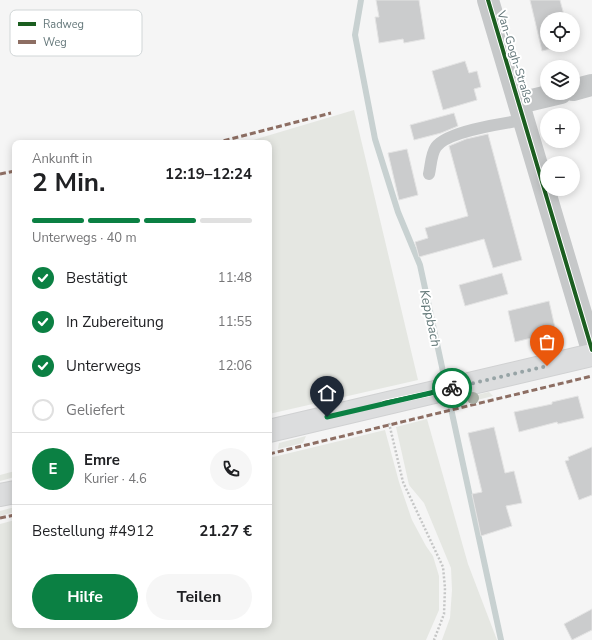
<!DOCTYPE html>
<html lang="de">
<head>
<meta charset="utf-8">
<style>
	:root { --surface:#fff; --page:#f6f6f6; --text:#202124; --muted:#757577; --line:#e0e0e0; --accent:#0b8043 }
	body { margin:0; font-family:"Nunito Sans",sans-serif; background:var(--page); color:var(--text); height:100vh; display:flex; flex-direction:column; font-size:15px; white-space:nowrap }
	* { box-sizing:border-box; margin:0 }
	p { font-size:13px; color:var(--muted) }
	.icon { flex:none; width:22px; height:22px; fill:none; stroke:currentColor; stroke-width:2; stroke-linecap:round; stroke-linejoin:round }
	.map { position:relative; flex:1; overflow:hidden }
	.sheet { position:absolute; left:12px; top:140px; width:260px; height:488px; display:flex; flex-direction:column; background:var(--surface); border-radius:8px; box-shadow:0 2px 10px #0003 }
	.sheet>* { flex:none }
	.fabs { position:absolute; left:540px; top:12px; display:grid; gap:8px }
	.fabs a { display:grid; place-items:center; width:40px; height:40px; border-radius:50%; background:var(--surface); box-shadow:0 2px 10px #0003; font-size:20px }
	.pin { position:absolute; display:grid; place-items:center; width:34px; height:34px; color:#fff; margin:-41px -17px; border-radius:50% 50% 50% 0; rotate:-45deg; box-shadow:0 0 4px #0007 }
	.pin .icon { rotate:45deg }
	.courier { position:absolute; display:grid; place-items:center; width:40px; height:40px; margin:-20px; border:3px solid #0b8043; border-radius:50%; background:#fff; color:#222; box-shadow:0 1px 5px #0007 }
	.overview em { font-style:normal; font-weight:700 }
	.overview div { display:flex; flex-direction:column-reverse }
	.overview { display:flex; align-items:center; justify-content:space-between; height:68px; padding:0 20px }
	h1 { font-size:26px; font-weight:700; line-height:30px }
	.bar { display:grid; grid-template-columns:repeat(4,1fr); gap:6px 4px; align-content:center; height:48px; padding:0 20px }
	.bar i { height:5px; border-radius:3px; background:var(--line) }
	.bar .active { background:var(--accent) }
	.bar p { grid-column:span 4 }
	.line { display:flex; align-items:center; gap:10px; padding:0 20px; border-top:1px solid var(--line) }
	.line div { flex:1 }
	.round { display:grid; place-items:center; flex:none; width:42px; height:42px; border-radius:21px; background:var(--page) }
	ol { padding:0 20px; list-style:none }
	li { display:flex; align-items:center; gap:12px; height:44px }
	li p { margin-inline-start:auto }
	li .icon { padding:4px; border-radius:50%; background:var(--accent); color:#fff; stroke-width:4 }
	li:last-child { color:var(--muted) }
	li i { width:22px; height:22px; border:2px solid var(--line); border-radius:50% }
	.cta { display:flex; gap:8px; margin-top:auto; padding:8px 20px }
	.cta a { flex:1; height:46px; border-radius:24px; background:var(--accent); color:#fff; font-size:16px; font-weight:700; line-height:46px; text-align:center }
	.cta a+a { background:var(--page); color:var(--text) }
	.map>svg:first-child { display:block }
	.green { fill:#e5e7e2 }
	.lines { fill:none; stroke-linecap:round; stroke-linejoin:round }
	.stream { stroke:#c8d1d1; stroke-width:6 }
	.building { fill:#cbcccd; stroke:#e4e4e4 }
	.secondary-casing { stroke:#d0d1d2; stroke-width:24 }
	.path { stroke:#c5c6c6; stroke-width:2.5; stroke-dasharray:2 2; stroke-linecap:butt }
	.service { stroke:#c6c8c9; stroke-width:12 }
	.minor { stroke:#c6c8c9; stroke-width:22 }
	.secondary { stroke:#dcddde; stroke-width:22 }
	.quiet { stroke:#8d6e63; stroke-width:3; stroke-dasharray:6 3; stroke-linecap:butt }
	.cycleway-casing { stroke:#fff; stroke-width:6 }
	.cycleway { stroke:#1b5e20; stroke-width:4 }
	.tree { fill:#abb1a7 }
	.done { stroke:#97a4a6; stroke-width:4; stroke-dasharray:0 7.2 }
	.route { stroke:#0b8043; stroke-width:5 }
	.labels { text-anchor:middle; stroke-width:4; stroke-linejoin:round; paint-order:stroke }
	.street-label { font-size:12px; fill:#65787b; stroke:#fff }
	.water-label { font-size:13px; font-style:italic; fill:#607676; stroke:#fff }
	.key { fill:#fff; stroke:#d1d6d7; stroke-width:1 }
	.key-label { font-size:11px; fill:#65787b }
</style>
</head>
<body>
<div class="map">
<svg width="592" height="640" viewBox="0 0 592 640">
	<rect width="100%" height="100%" fill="#f5f5f5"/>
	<g class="green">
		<path d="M354,110L418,380L269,414V143H243Z"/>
		<path d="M489,392L493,396L457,405L456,400Z"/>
		<path d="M427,419L468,564L497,640H442L450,618L452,590L451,568L424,503L409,485L396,427Z"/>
		<path d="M385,430L399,482L412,520L426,546L433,556L439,576V610L426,640H0V524L15,520V625H269V458Z"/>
		<path d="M306,436L303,443L278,449L279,443Z"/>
		<path d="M15,471V477L0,481V475Z"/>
		<path d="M15,507V512L0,516V511Z"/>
	</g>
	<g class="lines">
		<path class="stream" d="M361,0L355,35L375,139L398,212L420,265L501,640"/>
	</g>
	<g class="building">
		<path d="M376,0H419L425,39L404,43L403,39L379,43L375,17H379Z"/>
		<path d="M530,0H560L565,19H547V45H568L542,51Z"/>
		<path d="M465,61L469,73L477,71L481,87L474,89L477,100L443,110L432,71Z"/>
		<path d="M454,113L458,126L441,133L414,140L410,125Z"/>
		<path d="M488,134L522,260L493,268L484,239L419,257L415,242L428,238L425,228L468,216L449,146L466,139Z"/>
		<path d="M407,149L418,195L399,200L388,153Z"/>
		<path d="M502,273L508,294L465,306L459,285Z"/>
		<path d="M549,301L556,332L515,342L508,311Z"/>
		<path d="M578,396L584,418L558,424L557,422L519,432L514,412L552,404V402Z"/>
		<path d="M494,427L505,473L514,471L522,503L506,506L512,526L481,536L472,494L482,492L468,433Z"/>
		<path d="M592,447V495L579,500L565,461L569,460L568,457Z"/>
		<path d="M592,609V630L572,640L564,624Z"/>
	</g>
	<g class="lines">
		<defs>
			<g id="secondary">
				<path d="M269,431L592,355"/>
				<path d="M0,495L15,492"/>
			</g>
		</defs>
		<use href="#secondary" class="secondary-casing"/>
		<path class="path" d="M389,423L403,482L443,567L445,588L444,614L434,640"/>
		<path class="service" d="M429,174C431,165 431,154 436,147C447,131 505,123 524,120"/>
		<g class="minor">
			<path d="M488,0L592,350"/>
			<path d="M573,90L592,85"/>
			<path d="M519,103L561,93"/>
		</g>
		<use href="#secondary" class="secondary"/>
		<g class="quiet">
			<path d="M215,143L331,113"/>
			<path d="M0,174L15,171"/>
			<path d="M269,454L592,376"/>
			<path d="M0,518L15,515"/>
		</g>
		<defs>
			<g id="cycleway">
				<path d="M488,0L592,350"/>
				<path d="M384,403L436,392"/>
			</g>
		</defs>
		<use href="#cycleway" class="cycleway-casing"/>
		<use href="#cycleway" class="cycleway"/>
	</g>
	<circle class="tree" cx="473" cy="398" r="6"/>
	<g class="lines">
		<path class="done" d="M452,388L547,366"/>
		<path class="route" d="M327,417L452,388"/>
	</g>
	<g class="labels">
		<g class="street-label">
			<text transform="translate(515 57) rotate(73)" y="4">Van-Gogh-Straße</text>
		</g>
		<g class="water-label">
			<text transform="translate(431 318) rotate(78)" y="5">Keppbach</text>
		</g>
	</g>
	<rect x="10" y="10" width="132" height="46" rx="6" class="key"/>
	<rect x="18" y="22" width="18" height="4" fill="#1b5e20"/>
	<rect x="18" y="40" width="18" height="4" fill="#8d6e63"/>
	<g class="key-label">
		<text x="43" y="28">Radweg</text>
		<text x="43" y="46">Weg</text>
	</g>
</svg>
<div class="fabs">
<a><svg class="icon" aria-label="locate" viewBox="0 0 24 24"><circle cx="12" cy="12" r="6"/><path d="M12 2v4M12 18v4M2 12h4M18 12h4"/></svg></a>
<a><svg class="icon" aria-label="layers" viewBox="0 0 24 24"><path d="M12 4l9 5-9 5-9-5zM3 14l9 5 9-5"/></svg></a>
<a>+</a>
<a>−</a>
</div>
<div class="pin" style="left:547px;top:366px;background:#ea580c"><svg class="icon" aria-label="bag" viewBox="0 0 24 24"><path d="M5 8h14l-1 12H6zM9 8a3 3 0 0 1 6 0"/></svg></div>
<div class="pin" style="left:327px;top:417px;background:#1f2937"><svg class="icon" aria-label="home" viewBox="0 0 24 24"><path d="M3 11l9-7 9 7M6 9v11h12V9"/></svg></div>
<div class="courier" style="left:452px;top:388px"><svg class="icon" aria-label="bike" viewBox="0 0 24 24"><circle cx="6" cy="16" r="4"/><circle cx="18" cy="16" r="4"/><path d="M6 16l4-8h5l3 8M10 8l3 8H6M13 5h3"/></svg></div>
<section class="sheet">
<div class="overview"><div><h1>2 Min.</h1><p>Ankunft in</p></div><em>12:19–12:24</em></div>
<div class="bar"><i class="active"></i><i class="active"></i><i class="active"></i><i></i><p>Unterwegs · 40 m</p></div>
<ol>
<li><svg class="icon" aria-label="check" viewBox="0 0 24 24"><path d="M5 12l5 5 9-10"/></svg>Bestätigt<p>11:48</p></li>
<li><svg class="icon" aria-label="check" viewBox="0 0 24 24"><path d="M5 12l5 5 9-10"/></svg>In Zubereitung<p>11:55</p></li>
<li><svg class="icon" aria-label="check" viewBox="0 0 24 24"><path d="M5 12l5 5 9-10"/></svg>Unterwegs<p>12:06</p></li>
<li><i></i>Geliefert</li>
</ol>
<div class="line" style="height:72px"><b class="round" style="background:var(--accent);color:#fff">E</b><div><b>Emre</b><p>Kurier · 4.6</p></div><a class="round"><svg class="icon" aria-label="phone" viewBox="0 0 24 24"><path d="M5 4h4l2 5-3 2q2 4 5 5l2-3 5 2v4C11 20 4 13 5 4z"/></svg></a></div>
<div class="line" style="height:52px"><div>Bestellung #4912</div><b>21.27 €</b></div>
<div class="cta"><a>Hilfe</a><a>Teilen</a></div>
</section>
</div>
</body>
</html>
